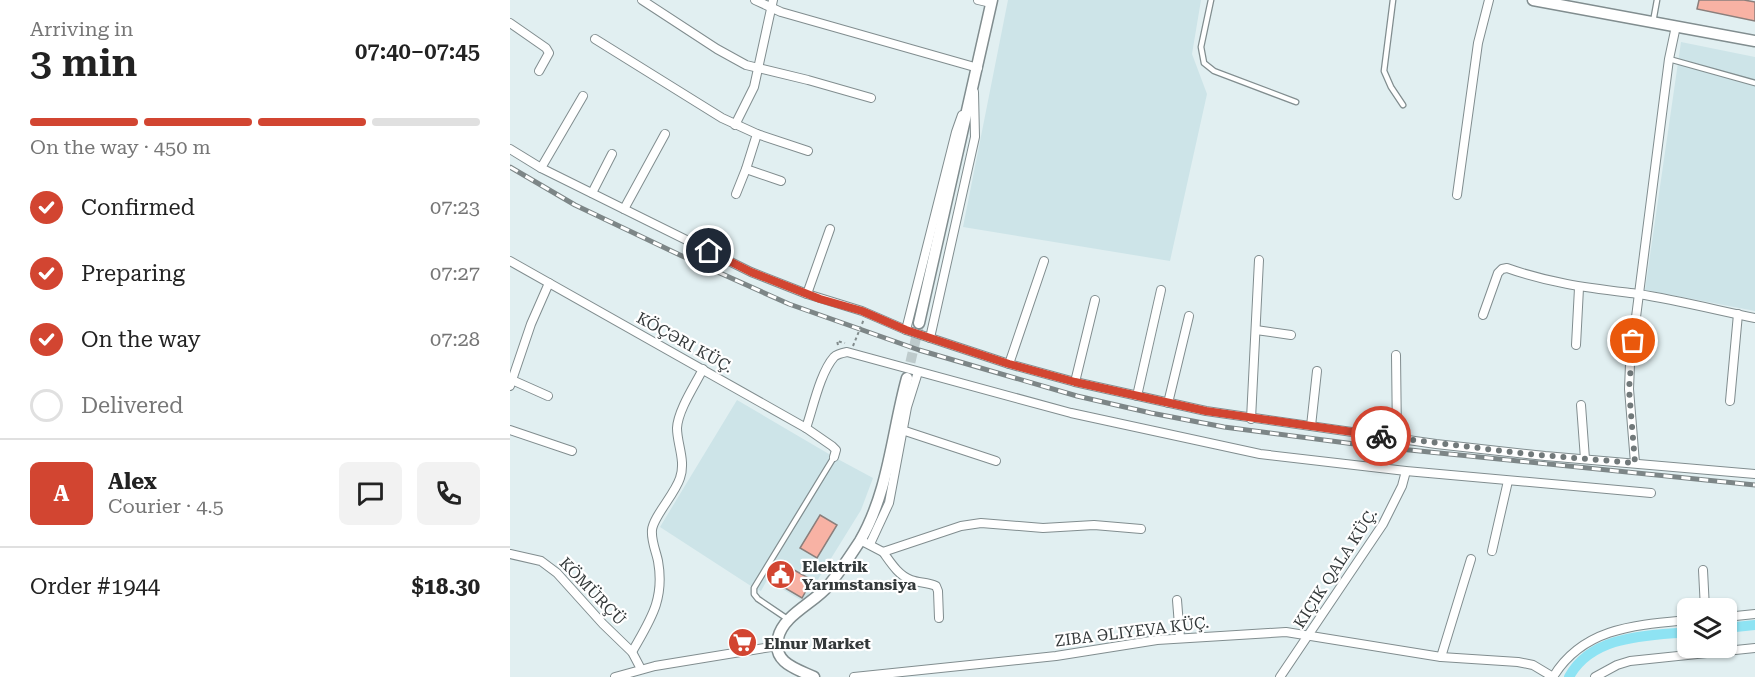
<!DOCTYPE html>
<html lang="en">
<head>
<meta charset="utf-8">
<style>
	:root { --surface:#fff; --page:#f2f2f2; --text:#222; --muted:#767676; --line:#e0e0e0; --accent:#d24531 }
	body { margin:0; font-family:"Roboto Serif",serif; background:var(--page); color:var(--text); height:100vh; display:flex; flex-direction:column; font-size:22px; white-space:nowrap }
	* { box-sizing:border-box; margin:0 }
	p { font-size:20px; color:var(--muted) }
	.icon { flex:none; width:33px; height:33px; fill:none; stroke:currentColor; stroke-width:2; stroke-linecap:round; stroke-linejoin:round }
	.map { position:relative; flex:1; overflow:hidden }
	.sheet { display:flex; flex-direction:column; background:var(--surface); width:510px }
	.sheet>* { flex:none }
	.buttons { position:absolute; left:1167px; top:598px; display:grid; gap:12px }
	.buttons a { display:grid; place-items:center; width:60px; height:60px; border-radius:9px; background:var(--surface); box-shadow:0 2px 4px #0004; font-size:30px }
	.pin { position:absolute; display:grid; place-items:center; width:51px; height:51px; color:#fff; margin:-26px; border:3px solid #fff; border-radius:50%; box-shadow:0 2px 6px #0007 }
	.courier { position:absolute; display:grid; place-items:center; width:60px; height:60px; margin:-30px; border:4px solid #d24531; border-radius:50%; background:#fff; color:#222; box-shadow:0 2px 8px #0007 }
	.headline em { font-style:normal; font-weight:600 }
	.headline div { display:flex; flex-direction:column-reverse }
	.headline { display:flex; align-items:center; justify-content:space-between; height:102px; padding:0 30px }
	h1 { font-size:39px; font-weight:600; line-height:45px }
	.bar { display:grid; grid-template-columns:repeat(4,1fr); gap:9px 6px; align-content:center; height:72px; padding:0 30px }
	.bar i { height:8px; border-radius:4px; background:var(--line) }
	.bar .current { background:var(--accent) }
	.bar p { grid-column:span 4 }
	.line { display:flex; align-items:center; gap:15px; padding:0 30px; border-top:2px solid var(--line) }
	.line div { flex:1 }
	.round { display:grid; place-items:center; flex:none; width:63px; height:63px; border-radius:9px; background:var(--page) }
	ol { padding:0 30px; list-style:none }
	li { display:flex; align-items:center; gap:18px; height:66px }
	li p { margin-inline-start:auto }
	li .icon { padding:6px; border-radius:50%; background:var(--accent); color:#fff; stroke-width:4 }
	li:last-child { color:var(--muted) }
	li i { width:33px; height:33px; border:3px solid var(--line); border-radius:50% }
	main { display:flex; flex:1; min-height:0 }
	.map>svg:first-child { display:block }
	.built { fill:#cde4e8 }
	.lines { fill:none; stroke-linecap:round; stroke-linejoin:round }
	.canal { stroke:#8ee3f3; stroke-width:10 }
	.building { fill:#f8b2a4; stroke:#8a7f7c; stroke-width:1.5 }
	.tertiary-tunnel { stroke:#becbcc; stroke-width:10; stroke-dasharray:10 5; stroke-linecap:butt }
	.service-casing { stroke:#818d8f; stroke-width:7 }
	.minor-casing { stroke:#818d8f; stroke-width:10 }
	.tertiary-casing { stroke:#818d8f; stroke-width:13 }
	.path { stroke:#828c8d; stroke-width:2; stroke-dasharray:3 3; stroke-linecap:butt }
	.service { stroke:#fff; stroke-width:4.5 }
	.minor { stroke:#fff; stroke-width:8 }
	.tertiary { stroke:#fff; stroke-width:10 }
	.rail-casing { stroke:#7d8687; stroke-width:5 }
	.rail { stroke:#fff; stroke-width:3; stroke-dasharray:9; stroke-linecap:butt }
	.path-bridge { stroke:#828c8d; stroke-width:2; stroke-dasharray:3 3; stroke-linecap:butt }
	.done { stroke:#71797a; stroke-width:6; stroke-dasharray:0 10.8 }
	.route { stroke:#d24531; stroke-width:8 }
	.labels { text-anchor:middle; stroke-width:4.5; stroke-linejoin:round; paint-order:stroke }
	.street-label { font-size:16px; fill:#34393a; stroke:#fff }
	.poi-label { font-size:16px; font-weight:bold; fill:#34393a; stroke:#fff; text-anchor:start }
</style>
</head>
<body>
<main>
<section class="sheet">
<div class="headline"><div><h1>3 min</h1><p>Arriving in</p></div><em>07:40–07:45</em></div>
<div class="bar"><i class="current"></i><i class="current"></i><i class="current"></i><i></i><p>On the way · 450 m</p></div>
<ol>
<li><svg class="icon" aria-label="check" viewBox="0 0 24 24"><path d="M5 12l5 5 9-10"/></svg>Confirmed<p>07:23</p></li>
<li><svg class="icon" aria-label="check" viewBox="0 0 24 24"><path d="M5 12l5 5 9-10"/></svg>Preparing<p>07:27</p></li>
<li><svg class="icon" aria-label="check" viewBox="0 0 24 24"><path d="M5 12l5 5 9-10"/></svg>On the way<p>07:28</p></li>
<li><i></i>Delivered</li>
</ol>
<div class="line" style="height:108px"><b class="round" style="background:var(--accent);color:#fff">A</b><div><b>Alex</b><p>Courier · 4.5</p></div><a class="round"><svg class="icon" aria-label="chat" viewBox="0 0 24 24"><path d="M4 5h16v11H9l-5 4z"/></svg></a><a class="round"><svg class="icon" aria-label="phone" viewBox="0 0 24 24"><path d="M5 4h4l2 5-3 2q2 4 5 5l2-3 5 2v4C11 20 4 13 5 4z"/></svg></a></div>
<div class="line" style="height:78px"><div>Order #1944</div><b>$18.30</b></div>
</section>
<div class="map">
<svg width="1245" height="677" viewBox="0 0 1245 677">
	<rect width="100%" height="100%" fill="#e1eff1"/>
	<g class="built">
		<path d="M498,0H691L682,54L697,94L660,261L453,227Z"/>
		<path d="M1171,42L1245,57V311L1135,290Z"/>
		<path d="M227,400L324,457L363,478L351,510L294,602L257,580L251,591L244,588L150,527Z"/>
	</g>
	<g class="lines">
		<g class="canal">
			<path d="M1216,628L1245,625"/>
			<path d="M1059,677C1082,635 1136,636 1178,632"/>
		</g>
	</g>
	<g class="building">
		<path d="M1189,0H1234L1245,2V21L1187,9Z"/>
		<path d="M310,515L327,525L307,558L290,548Z"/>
		<path d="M268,561L302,580L292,598L258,578Z"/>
	</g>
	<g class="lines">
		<path class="tertiary-tunnel" d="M397,377L409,325"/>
		<defs>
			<g id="service">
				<path d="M701,0L691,47L694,63L704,71L786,102"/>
				<path d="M883,0L874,71L881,87L893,105"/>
				<path d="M1143,22L1147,0"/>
				<path d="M1159,59L1245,83"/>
				<path d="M279,620L248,599L244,594V588L324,457"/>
			</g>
			<g id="minor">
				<path d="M132,0L207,49L236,65L298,80L361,98"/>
				<path d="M245,0L271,12L468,68"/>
				<path d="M468,0L481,3"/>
				<path d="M0,23L36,48L39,53L29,71"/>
				<path d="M85,39L212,118L247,134L298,151"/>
				<path d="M225,125L244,87L263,0"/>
				<path d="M0,149L31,168L241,272L297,294L352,311L396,330L499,364L565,382L696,411L926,444L1035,456L1245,474"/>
				<path d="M31,168L73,96"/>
				<path d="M236,169L271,181"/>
				<path d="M82,193L102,154"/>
				<path d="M226,194L236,169L247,134"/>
				<path d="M947,195L968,43L979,0"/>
				<path d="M114,209L155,134"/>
				<path d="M0,261L296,428L322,446L326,450L324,457"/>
				<path d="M297,294L320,229"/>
				<path d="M973,315L988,273L992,269L997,268C1042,284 1081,288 1128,294C1167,300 1206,310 1245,318"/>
				<path d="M396,330L446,132L452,115"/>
				<path d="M746,330L781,335"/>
				<path d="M420,338L465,137L464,92"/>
				<path d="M1066,345L1069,288"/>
				<path d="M886,355L887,438"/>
				<path d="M499,364L534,261"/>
				<path d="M2,380L38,396"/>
				<path d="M565,382L585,300"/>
				<path d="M0,386L21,324L39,283"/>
				<path d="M627,396L651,290"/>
				<path d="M1220,401L1228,314"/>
				<path d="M658,403L679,316"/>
				<path d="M1071,405L1075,459"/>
				<path d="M741,419L749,260"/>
				<path d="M801,426L807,371"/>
				<path d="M296,428C303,408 310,373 324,357C327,354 332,353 337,352L561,413L750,454L896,471L1141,493"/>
				<path d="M0,430L62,451"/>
				<path d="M392,430L486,461"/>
				<path d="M1125,463L1119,389L1120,364L1159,59L1166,26"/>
				<path d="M350,540L373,552L451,526L471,523L533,528L584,525L631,529"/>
				<path d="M360,544L379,503L397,407L408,372"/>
				<path d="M982,551L998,481"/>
				<path d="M373,552C381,563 388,575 401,580C409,583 418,582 426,586L428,591L429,618"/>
				<path d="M0,554L31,561L47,573L93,624L122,652L131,669"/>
				<path d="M1193,570L1195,609"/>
				<path d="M667,600L670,638"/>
				<path d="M1216,617L1245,614"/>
				<path d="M122,652C140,620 155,600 148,561C146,551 141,541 142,530C143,517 165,494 170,478C176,461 167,444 167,428C168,410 185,385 193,369"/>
				<path d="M931,657L961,559"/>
				<path d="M105,677L145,666L267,646"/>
				<path d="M344,677L546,656L647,640L776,632L931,657L1008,662L1023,665L1043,677"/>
				<path d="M770,677L873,524L892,486L896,471"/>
				<path d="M1043,677C1073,628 1124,625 1178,620"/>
				<path d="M1085,677L1107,665L1120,661L1245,648"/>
			</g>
			<g id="tertiary">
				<path d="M1023,0L1245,41"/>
				<path d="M409,323L482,0"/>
				<path d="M304,677C287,669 262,663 268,638C273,615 304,603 318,586C330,572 340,556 350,541C379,491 382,432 397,378"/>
			</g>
		</defs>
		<use href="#service" class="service-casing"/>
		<use href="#minor" class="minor-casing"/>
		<use href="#tertiary" class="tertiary-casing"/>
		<path class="path" d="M328,345L327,341L335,343"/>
		<use href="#service" class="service"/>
		<use href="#minor" class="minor"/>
		<use href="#tertiary" class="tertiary"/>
		<defs>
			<path id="rail" d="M0,167L65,205L172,256L279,304L409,350L567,396L641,413L714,427L860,446L1245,485"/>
		</defs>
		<use href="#rail" class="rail-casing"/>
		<use href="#rail" class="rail"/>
		<path class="path-bridge" d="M343,346L354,319"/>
	</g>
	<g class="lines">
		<path class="done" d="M871,436L1018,454L1125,463L1119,389L1123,341"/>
		<path class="route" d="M199,251L241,272L310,299L352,311L396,330L499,364L565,382L696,411L871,436"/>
	</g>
	<defs>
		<symbol id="civic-disc" viewBox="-11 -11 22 22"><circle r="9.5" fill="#d24531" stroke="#fff"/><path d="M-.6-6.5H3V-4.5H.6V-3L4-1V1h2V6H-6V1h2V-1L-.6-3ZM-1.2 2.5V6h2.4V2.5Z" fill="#fff"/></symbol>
		<symbol id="supermarket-disc" viewBox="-11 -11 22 22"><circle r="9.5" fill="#d24531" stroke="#fff"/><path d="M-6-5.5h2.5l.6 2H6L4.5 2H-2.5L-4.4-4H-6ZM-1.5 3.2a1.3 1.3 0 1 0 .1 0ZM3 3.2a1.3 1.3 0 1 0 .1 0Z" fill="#fff"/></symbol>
	</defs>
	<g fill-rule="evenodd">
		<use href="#civic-disc" x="254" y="558" width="33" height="33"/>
		<use href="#supermarket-disc" x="216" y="626" width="33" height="33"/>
	</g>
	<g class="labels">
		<g class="street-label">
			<text transform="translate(175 342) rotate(29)" y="6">KÖÇƏRI KÜÇ.</text>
			<text transform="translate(825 568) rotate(-57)" y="6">KIÇIK QALA KÜÇ.</text>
			<text transform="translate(83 591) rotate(46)" y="6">KÖMÜRÇÜ</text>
			<text transform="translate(622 631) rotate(-7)" y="6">ZIBA ƏLIYEVA KÜÇ.</text>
		</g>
		<g class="poi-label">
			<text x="292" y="572">Elektrik<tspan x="292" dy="18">Yarımstansiya</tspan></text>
			<text x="254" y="649">Elnur Market</text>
		</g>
	</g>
</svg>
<div class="buttons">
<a><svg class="icon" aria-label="layers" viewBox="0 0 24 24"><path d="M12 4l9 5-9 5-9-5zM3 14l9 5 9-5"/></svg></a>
</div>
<div class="pin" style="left:1123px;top:341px;background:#ea580c"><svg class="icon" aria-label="bag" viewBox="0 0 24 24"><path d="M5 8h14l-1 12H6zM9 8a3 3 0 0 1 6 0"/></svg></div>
<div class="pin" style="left:199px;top:251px;background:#1f2937"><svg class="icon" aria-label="home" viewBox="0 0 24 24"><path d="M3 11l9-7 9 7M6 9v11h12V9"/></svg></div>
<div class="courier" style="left:871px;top:436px"><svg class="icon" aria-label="bike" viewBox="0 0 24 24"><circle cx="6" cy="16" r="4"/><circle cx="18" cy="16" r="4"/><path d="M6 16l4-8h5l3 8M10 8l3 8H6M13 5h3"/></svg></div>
</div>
</main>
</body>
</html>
